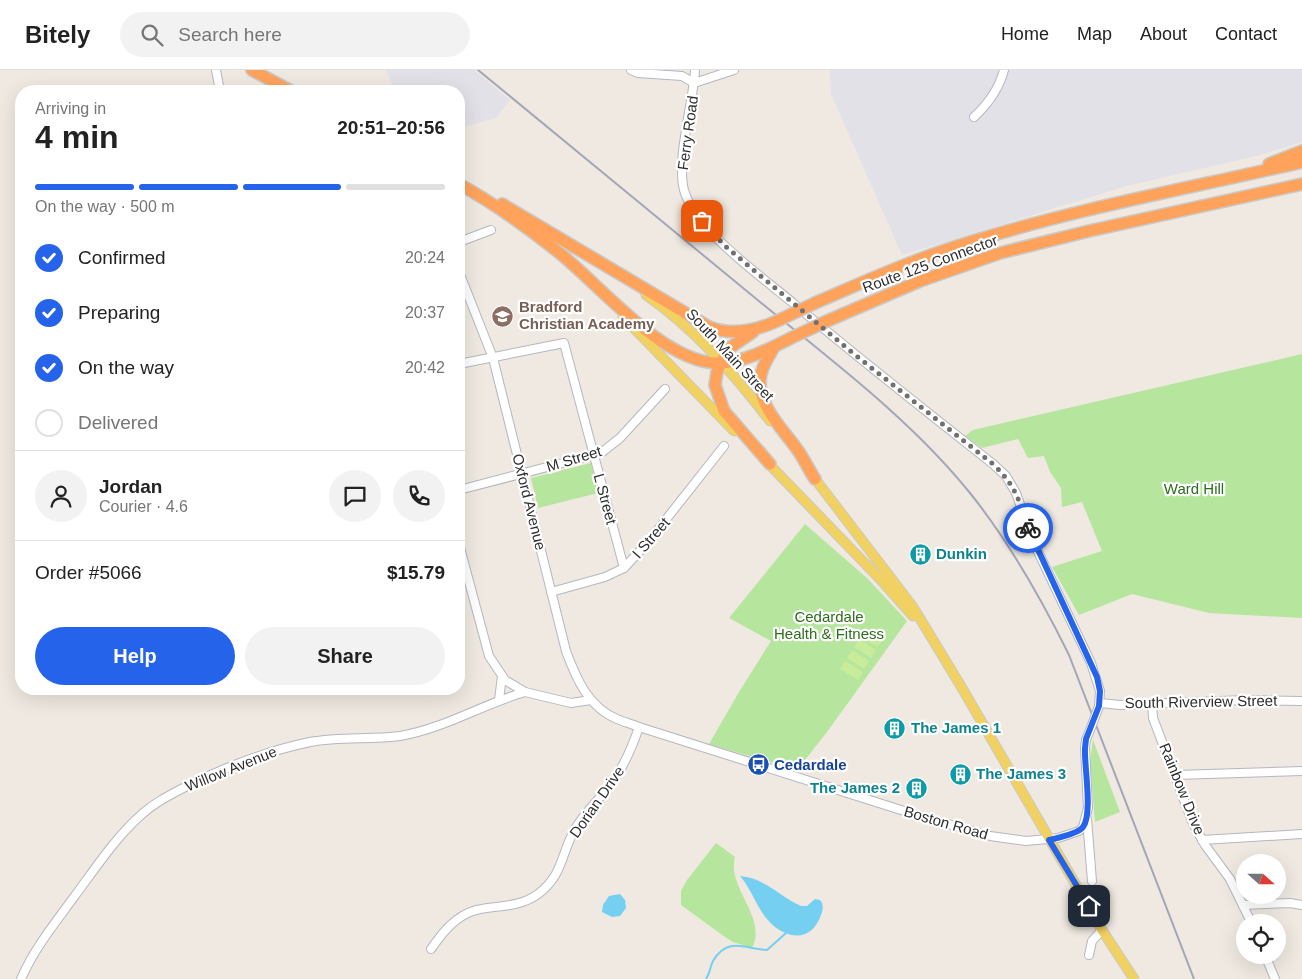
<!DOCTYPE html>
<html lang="en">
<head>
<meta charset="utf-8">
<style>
	:root { --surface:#fff; --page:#f2f2f2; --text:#222; --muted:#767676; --line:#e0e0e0; --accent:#2563eb }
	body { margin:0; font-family:Helvetica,sans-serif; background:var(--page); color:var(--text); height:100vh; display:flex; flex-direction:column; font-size:19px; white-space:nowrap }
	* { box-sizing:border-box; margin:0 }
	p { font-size:16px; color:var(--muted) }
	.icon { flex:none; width:28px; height:28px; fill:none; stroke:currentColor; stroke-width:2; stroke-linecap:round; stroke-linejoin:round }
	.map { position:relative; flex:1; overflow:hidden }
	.side { position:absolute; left:15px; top:15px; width:450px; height:610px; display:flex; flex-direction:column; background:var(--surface); border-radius:20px; box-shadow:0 5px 20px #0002 }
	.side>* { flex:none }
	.needle { width:32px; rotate:111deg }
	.fabs { position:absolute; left:1236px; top:784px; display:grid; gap:10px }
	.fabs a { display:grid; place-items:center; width:50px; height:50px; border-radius:50%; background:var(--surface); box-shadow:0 5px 20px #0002; font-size:25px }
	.pin { position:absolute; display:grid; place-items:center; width:42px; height:42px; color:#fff; margin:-21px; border-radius:10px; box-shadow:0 2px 8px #0006 }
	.courier { position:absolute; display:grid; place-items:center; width:50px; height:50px; margin:-25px; border:4px solid #2563eb; border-radius:50%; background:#fff; color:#222; box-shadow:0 1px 6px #0007 }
	.overview em { font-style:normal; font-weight:800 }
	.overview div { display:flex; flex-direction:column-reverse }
	.overview { display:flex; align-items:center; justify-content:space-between; height:85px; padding:0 20px }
	h1 { font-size:32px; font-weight:800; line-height:38px }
	.bar { display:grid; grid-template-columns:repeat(4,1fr); gap:8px 5px; align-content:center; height:60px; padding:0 20px }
	.bar i { height:6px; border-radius:4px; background:var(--line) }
	.bar .on { background:var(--accent) }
	.bar p { grid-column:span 4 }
	.line { display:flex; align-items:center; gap:12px; padding:0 20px; border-top:1px solid var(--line) }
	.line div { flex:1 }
	.round { display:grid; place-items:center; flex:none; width:52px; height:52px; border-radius:26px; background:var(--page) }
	ol { padding:0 20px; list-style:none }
	li { display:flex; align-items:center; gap:15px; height:55px }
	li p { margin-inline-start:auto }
	li .icon { padding:5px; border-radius:50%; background:var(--accent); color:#fff; stroke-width:4 }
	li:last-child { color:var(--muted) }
	li i { width:28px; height:28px; border:2px solid var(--line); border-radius:50% }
	.action { display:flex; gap:10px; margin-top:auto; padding:10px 20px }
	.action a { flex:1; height:58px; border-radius:30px; background:var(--accent); color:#fff; font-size:20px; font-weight:800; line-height:58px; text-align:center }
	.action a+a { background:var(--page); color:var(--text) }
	header { display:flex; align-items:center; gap:30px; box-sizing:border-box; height:70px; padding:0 25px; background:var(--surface); border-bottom:1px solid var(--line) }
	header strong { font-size:24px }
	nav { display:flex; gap:28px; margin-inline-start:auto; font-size:18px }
	.search { width:350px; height:45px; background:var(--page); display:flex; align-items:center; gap:12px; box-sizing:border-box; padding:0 18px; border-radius:28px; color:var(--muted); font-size:19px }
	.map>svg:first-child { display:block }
	.industrial { fill:#e3e1e8 }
	.green { fill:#b6e59e }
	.pitch { fill:#c9ec9a }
	.water { fill:#75cff0 }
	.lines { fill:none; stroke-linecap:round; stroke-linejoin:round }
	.stream { stroke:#75cff0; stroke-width:2 }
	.minor-casing { stroke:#b4b7c1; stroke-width:10 }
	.major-casing { stroke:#c9c9c9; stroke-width:11 }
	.highway-casing { stroke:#c9c9c9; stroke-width:14 }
	.minor { stroke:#fff; stroke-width:8 }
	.major { stroke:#f2d163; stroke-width:9 }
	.highway { stroke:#ffa35c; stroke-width:11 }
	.rail { stroke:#a3a6b8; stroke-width:2 }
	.minor-bridge-casing { stroke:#b4b7c1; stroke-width:10; stroke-linecap:butt }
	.highway-bridge-casing { stroke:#c9c9c9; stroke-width:14; stroke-linecap:butt }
	.minor-bridge { stroke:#fff; stroke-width:8 }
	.highway-bridge { stroke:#ffa35c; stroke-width:11 }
	.done { stroke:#726f6d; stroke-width:5; stroke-dasharray:0 9 }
	.route { stroke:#2563eb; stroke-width:6 }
	.labels { text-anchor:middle; stroke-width:4.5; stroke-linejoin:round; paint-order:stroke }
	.street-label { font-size:15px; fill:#2e2e2e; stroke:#fff }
	.education-label { font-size:15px; font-weight:bold; fill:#785e54; stroke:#fff; text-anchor:start }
	.park-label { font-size:15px; fill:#2c6e1b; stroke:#fff }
	.culture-label { font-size:15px; font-weight:bold; fill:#0d838f; stroke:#fff; text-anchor:start }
	.transit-label { font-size:15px; font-weight:bold; fill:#164399; stroke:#fff; text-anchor:start }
</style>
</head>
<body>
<header>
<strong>Bitely</strong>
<div class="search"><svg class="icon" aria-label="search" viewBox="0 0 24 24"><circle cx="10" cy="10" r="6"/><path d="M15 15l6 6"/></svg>Search here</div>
<nav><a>Home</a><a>Map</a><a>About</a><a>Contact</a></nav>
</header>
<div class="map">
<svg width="1302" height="909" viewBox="0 0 1302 909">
	<rect width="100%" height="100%" fill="#efe9e1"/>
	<g class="industrial">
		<path d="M386,0H474L510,30L496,48L459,58V21H395Z"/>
		<path d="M830,0H1302V72L1260,85L1127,116L902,185L831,24Z"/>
	</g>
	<g class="green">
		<path d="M1302,284V548L1209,543L1132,524L1079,545L1052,497L1102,481L1082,432L1062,437L1061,418L1050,402L1044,386L1028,388L1018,369L982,378L965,366L973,360Z"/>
		<path d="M591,393L598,423L538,438L531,408Z"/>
		<path d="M805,454L867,508L907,551L827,662L797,700L709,674L739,622L771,571L729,548Z"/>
		<path d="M1093,670L1120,742L1095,752L1090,691Z"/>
		<path d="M716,773L735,787C726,817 768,847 752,878L733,872L725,867L681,835V821L687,810Z"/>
	</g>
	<g class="pitch">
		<path d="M865,558L883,569L878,577L860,567Z"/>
		<path d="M859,569L876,580L871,588L854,577Z"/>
		<path d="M852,580L869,591L864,599L847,588Z"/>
		<path d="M845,591L863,602L858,610L840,599Z"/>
	</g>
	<g class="water">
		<path d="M740,806C765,808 780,827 801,836H807L815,829L820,830C824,835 823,839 821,845C813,868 794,871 775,857C758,844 754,822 740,806Z"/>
		<path d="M620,824L625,830L626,838L620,846L612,847L602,842L603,835L609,826Z"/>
	</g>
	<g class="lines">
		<path class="stream" d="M706,909C710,903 710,897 713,891C728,866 745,879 767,880L786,863"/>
		<defs>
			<g id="minor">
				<path d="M216,0L220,21"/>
				<path d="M631,0L638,3L682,6L694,13L734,0"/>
				<path d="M695,0C693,35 676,88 684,120C695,160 761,206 793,233C858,288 926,341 993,394L1006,406L1016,423L1033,471L1091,593L1100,621L1099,636"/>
				<path d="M974,47C988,34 999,19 1004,0"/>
				<path d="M459,172L491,160"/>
				<path d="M459,202L493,288L566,581C576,608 588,637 617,649C624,652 632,654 639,657L920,746L990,766L1026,771L1058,768L1079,761L1083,757L1088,738L1085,678L1086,670L1092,655"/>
				<path d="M459,294L564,273L624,498"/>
				<path d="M459,420L601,383L620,368L665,319"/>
				<path d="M459,474L489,586L505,610L525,622L571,633L591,630"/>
				<path d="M551,522L605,507L624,498L649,471L724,376"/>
				<path d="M499,630L502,606"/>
				<path d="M1100,633L1120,635L1245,630L1302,631"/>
				<path d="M1152,633L1153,648L1192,751L1205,775L1230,809L1251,852"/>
				<path d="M1175,705L1302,701"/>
				<path d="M1087,749L1092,811"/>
				<path d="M1202,770L1302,764"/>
				<path d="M1243,835L1290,833L1302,835"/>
				<path d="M431,879C443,862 455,846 476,840C498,835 519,838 538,824C563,806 561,783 575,759C584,743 599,730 610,715C624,697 632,678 639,657"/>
				<path d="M1089,885L1092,871L1102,860"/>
				<path d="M1265,885L1275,909"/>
				<path d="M21,909C34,879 55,853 74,827C95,799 115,768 141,745C155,732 172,724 189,715C228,696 267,681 310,672C340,666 370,670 400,666C443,659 483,634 525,622"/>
			</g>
			<g id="major">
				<path d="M646,225C695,259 734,304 770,351"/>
				<path d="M623,247L734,361"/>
				<path d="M765,390L881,510L913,546"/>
				<path d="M812,405L913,537L962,618L1102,860L1134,909"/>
			</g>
			<g id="highway">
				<path d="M252,0L291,21"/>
				<path d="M1269,94L1302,81"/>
				<path d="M459,114C495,134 530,159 562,185C602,218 663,291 716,293C741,294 769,279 791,268"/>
				<path d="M502,134L709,257C732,266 755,261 777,251"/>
				<path d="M815,233C866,211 917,188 970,172C1079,138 1191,118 1302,92"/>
				<path d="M827,251L920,211L1000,183L1089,161L1302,114"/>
				<path d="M753,262L728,279L717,302L715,315L724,341L770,394"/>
				<path d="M774,277C768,288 760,299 760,312C760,339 785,361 799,382C805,391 809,400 815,409"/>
			</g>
		</defs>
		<use href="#minor" class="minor-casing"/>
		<use href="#major" class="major-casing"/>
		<use href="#highway" class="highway-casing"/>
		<use href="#minor" class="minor"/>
		<use href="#major" class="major"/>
		<use href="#highway" class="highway"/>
		<path class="rail" d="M478,0C574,79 669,157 765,236C836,294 912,351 970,423C1010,473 1041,528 1069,585L1194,909"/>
		<defs>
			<path id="minor-bridge" d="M1092,655L1099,636"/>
			<g id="highway-bridge">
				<path d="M777,251L815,233"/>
				<path d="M791,268L827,251"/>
			</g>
		</defs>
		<use href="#minor-bridge" class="minor-bridge-casing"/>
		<use href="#highway-bridge" class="highway-bridge-casing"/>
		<use href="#minor-bridge" class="minor-bridge"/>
		<use href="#highway-bridge" class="highway-bridge"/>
	</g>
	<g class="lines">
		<path class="done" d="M702,151L725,176L854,284L993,394C1015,415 1019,429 1028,458"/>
		<path class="route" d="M1028,458L1097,607L1100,621L1099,636L1086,669L1085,678C1084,696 1093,744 1083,757C1078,764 1057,768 1049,770L1089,836"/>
	</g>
	<defs>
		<symbol id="school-disc" viewBox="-11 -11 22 22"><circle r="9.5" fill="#8d6e63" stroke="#fff"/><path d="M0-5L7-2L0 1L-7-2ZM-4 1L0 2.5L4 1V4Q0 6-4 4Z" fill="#fff"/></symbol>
		<symbol id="building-disc" viewBox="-11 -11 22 22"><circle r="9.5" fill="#0f9aa8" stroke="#fff"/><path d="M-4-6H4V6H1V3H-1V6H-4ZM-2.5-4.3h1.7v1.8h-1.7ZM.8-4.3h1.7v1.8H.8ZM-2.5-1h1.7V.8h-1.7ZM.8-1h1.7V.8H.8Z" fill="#fff"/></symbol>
		<symbol id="bus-disc" viewBox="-11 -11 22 22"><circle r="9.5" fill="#1a4fb4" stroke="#fff"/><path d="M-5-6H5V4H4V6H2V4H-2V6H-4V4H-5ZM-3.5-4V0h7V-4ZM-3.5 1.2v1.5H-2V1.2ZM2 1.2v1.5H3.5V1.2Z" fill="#fff"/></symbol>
	</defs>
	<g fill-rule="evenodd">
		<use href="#school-disc" x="490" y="234" width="25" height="25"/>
		<use href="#building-disc" x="908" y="472" width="25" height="25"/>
		<use href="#building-disc" x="882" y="646" width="25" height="25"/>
		<use href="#bus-disc" x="746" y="682" width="25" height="25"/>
		<use href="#building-disc" x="948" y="692" width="25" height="25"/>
		<use href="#building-disc" x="904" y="706" width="25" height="25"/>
	</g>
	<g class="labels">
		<g class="street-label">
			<text transform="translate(688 63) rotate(-82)" y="5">Ferry Road</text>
			<text transform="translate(930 194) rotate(-20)" y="5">Route 125 Connector</text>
			<text transform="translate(730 285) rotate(47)" y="5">South Main Street</text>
			<text transform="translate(574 389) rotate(-17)" y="5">M Street</text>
			<text transform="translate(605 429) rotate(75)" y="5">L Street</text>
			<text transform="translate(529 432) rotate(76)" y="5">Oxford Avenue</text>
			<text transform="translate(651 468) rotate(-49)" y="5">I Street</text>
			<text transform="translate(1201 632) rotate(-1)" y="5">South Riverview Street</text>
			<text transform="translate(231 699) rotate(-22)" y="5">Willow Avenue</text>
			<text transform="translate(1182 719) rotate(68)" y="5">Rainbow Drive</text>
			<text transform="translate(597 732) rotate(-55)" y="5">Dorian Drive</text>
			<text transform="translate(946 753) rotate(16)" y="5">Boston Road</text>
		</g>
		<g class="education-label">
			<text x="519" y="242">Bradford<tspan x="519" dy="17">Christian Academy</tspan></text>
		</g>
		<g class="park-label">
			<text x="1194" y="424">Ward Hill</text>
			<text x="829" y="552">Cedardale<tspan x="829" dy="17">Health &amp; Fitness</tspan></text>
		</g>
		<g class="culture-label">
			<text x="936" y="489">Dunkin</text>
			<text x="911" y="663">The James 1</text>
			<text x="976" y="709">The James 3</text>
			<text x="900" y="723" text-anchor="end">The James 2</text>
		</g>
		<g class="transit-label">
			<text x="774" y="700">Cedardale</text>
		</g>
	</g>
</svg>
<div class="fabs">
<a><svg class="needle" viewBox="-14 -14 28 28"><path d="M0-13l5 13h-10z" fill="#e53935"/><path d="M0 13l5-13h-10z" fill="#767676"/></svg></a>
<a><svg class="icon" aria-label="locate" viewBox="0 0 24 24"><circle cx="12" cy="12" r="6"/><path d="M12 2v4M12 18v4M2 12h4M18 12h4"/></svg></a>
</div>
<div class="pin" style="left:702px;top:151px;background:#ea580c"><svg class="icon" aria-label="bag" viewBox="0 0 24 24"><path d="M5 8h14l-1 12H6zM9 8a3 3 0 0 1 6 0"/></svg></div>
<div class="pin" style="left:1089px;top:836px;background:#1f2937"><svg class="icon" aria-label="home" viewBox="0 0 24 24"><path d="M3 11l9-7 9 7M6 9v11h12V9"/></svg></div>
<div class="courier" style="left:1028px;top:458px"><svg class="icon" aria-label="bike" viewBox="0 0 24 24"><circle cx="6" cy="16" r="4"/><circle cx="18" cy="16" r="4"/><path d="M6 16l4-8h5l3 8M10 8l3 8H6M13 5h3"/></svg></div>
<section class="side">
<div class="overview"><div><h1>4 min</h1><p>Arriving in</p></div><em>20:51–20:56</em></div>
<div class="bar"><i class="on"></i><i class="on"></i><i class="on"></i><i></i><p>On the way · 500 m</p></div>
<ol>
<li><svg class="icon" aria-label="check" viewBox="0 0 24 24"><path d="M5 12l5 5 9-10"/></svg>Confirmed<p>20:24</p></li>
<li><svg class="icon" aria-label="check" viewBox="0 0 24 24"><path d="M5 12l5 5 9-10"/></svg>Preparing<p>20:37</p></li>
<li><svg class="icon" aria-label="check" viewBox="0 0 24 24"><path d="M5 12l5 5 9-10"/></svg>On the way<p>20:42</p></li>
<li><i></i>Delivered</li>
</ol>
<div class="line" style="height:90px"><a class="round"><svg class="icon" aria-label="person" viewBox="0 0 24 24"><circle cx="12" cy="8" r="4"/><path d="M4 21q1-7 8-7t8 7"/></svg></a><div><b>Jordan</b><p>Courier · 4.6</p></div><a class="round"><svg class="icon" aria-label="chat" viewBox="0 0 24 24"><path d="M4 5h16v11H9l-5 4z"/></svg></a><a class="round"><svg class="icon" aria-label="phone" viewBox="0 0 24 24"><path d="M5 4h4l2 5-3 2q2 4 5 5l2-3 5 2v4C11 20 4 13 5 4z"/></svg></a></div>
<div class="line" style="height:65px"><div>Order #5066</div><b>$15.79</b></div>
<div class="action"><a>Help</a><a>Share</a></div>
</section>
</div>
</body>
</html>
